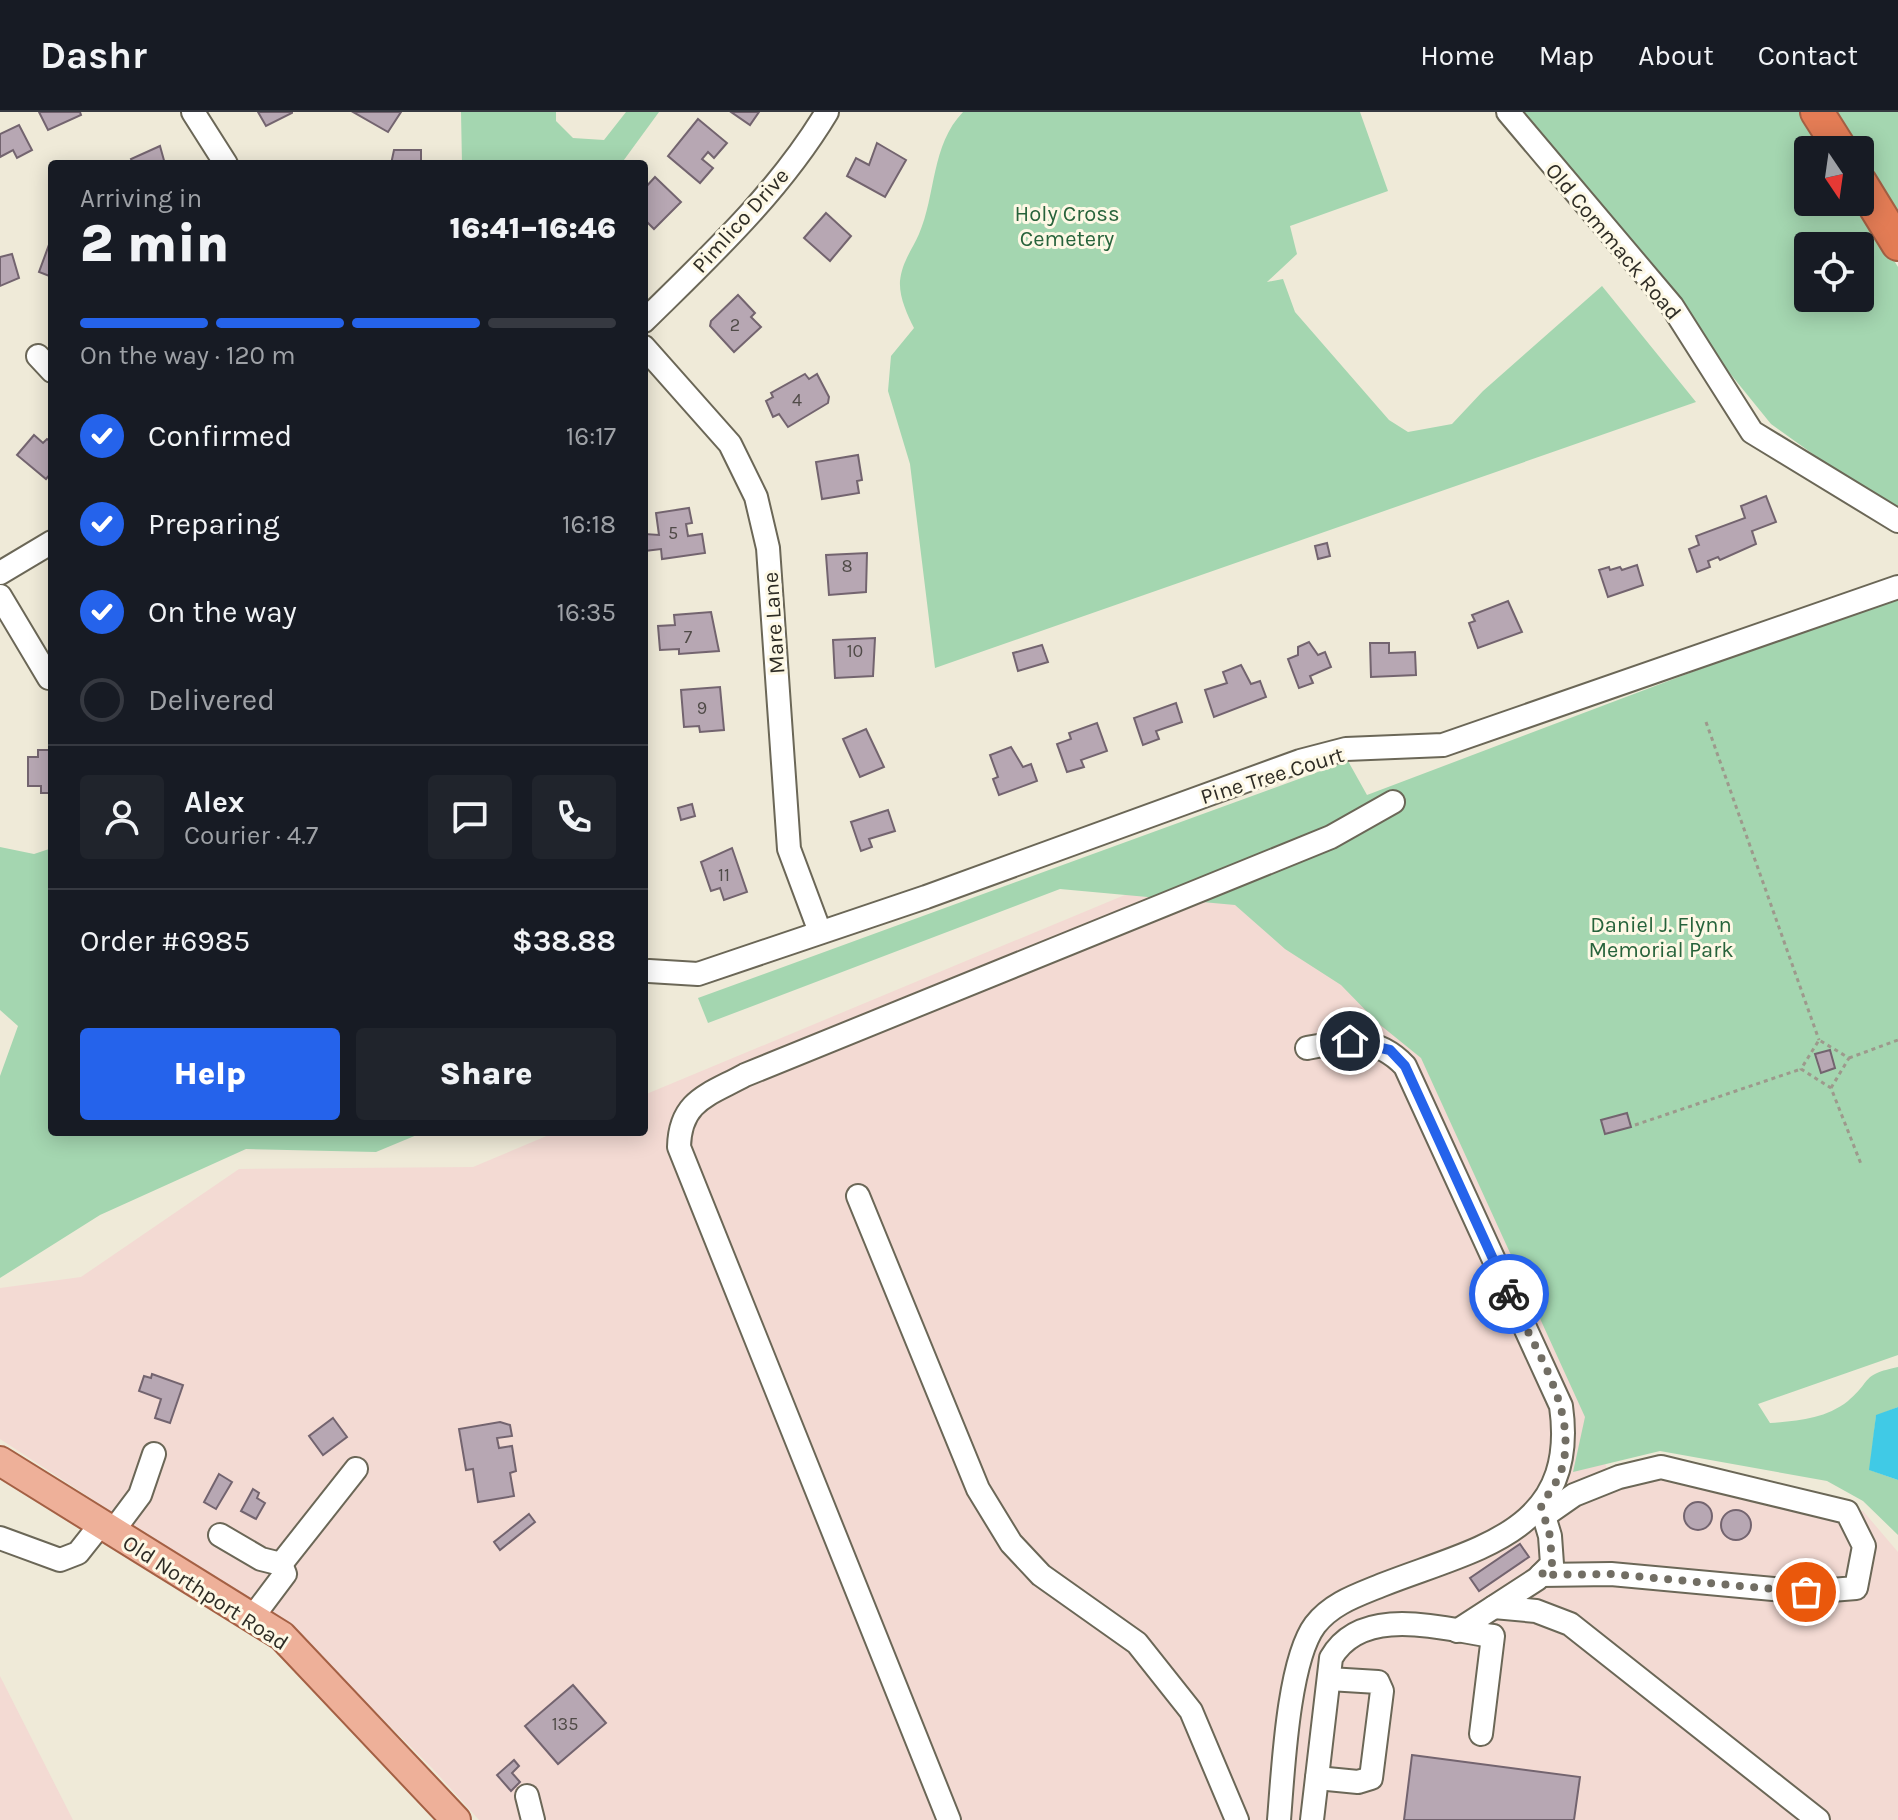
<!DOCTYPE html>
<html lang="en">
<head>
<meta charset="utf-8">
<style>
	:root { --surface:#171b24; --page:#20242c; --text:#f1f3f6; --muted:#9ea1a6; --line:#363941; --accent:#2563eb }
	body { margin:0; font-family:Karla,sans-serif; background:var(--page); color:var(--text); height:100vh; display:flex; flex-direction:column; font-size:30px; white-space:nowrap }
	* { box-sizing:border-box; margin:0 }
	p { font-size:26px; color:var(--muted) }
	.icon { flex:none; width:44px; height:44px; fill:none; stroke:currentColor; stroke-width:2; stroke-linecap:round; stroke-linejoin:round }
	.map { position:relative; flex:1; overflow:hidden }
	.panel { position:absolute; left:48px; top:48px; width:600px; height:976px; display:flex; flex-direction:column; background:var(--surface); border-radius:8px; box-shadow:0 4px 20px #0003 }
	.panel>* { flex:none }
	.needle { width:52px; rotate:167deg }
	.buttons { position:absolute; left:1794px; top:24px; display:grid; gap:16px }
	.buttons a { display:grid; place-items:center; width:80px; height:80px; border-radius:8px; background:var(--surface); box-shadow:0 4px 20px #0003; font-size:40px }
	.pin { position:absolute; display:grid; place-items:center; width:68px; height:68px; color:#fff; margin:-34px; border:4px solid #fff; border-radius:50%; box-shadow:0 2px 8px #0007 }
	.courier { position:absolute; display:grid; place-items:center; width:80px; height:80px; margin:-40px; border:6px solid #2563eb; border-radius:50%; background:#fff; color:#222; box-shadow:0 2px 10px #0007 }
	.headline em { font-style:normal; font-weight:800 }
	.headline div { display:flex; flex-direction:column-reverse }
	.headline { display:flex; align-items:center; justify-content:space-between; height:136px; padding:0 32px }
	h1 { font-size:52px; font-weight:800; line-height:60px }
	.bar { display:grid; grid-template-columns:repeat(4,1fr); gap:12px 8px; align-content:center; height:96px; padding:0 32px }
	.bar i { height:10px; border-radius:6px; background:var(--line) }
	.bar .active { background:var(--accent) }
	.bar p { grid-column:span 4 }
	.line { display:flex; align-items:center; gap:20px; padding:0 32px; border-top:2px solid var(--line) }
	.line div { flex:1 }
	.round { display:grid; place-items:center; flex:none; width:84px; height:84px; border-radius:8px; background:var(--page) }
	ol { padding:0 32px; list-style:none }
	li { display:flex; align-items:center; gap:24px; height:88px }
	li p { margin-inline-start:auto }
	li .icon { padding:8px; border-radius:50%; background:var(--accent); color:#fff; stroke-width:4 }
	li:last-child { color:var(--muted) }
	li i { width:44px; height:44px; border:4px solid var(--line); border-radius:50% }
	.cta { display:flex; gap:16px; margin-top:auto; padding:16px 32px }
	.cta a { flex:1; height:92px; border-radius:8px; background:var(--accent); color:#fff; font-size:32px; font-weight:800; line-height:92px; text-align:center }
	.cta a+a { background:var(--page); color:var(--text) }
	header { display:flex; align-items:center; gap:48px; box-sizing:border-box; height:112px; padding:0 40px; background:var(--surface); border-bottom:2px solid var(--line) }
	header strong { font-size:38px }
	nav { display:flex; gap:44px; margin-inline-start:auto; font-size:28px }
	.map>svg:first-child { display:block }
	.industrial { fill:#f3dad3 }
	.green { fill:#a4d6b0; fill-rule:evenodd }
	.water { fill:#40cae6 }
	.building { fill:#b7a7b3; stroke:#73646f; stroke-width:2 }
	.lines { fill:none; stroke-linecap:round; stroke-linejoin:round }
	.minor-casing { stroke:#6b6757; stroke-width:26 }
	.major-casing { stroke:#a46044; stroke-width:32 }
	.highway-casing { stroke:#a46044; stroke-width:36 }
	.path { stroke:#9d998c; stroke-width:3; stroke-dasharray:4 4; stroke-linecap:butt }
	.minor { stroke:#fff; stroke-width:22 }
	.major { stroke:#eeb099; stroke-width:28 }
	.highway { stroke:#e37c55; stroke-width:32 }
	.done { stroke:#726e64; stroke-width:8; stroke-dasharray:0 14.4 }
	.route { stroke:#2563eb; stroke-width:10 }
	.labels { text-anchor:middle; stroke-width:6; stroke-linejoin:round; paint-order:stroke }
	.number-label { font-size:18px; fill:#504b48 }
	.park-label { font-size:22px; fill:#27633b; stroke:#fdf8e5 }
	.street-label { font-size:22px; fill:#2e2c25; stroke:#fdf8e5 }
</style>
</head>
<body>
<header>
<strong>Dashr</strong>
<nav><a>Home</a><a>Map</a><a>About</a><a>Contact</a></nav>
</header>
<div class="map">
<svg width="1898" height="1708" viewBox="0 0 1898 1708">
	<rect width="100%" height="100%" fill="#efead8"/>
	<g class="industrial">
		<path d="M1348,690L1608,1359L1863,1399L1898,1440V1708H479L432,1656L294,1519L0,1327V1176L81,1165L239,1057L473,1055L556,1020H644V983Z"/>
		<path d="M0,1564L73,1708H0Z"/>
	</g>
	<g class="green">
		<path d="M461,0H556V9L573,26L604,28L626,0H659L621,52H462Z"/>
		<path d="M963,0H1360L1388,79L1290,114L1297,142L1267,170L1283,167L1295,200L1389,308L1408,320L1452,312L1483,279L1602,174L1696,290L935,556L910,352L888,279L891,244L914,216C907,202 899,185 900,169C902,150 912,138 919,122C936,83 931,33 963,0Z"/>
		<path d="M1518,0H1802L1826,38H1808V90H1858L1898,155V403L1771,312ZM1808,134H1860V186H1808Z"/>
		<path d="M1829,0H1898V113L1860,51V38H1852Z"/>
		<path d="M1898,482V1243L1758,1292L1770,1311C1797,1309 1825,1307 1848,1289C1873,1268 1860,1263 1898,1255V1295L1876,1304L1870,1358L1898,1368V1423L1863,1389L1827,1369L1660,1339L1573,1360L1585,1305L1421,946L1379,912L1341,873L1285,837L1235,793L1060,777L708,911L698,886L1348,649L1367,683Z"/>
		<path d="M0,735L34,742L52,736V1020H424L376,1040L246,1037L100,1103L0,1166V964L18,914L0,898Z"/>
	</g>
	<path class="water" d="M1898,1295V1368L1869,1358L1876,1303Z"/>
	<g class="building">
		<path d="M39,0H80L81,3L48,18Z"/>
		<path d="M258,0H292V1L266,14Z"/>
		<path d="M353,0H401L388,20Z"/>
		<path d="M731,0H759L750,13Z"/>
		<path d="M698,7L727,31L714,46L708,40L702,47L713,56L700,71L668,44Z"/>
		<path d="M19,13L32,38L17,46L13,38L0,45V22Z"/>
		<path d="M877,31L906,48L885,85L847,64L856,46L869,53Z"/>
		<path d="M160,34L165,52H133L131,47Z"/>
		<path d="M394,38H421V52H391Z"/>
		<path d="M655,65L681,90L654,117L644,107V77Z"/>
		<path d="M826,101L851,124L830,149L804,126Z"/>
		<path d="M50,130L52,131V165L39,160Z"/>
		<path d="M12,142L19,166L0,174V145Z"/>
		<path d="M738,183L755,201L751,205L761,215L734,240L710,214L711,209Z"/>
		<path d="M805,262L809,267L817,262L829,285L828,291L788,315L779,302L773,305L766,289L773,285L771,281Z"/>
		<path d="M34,323L43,331L47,327L52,331V360L46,367L17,343Z"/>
		<path d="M858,343L862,368L857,369L859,381L822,387L816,350Z"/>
		<path d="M1766,384L1776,410L1752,419L1756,432L1720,448L1718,445L1708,449L1710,455L1697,460L1689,437L1699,433L1696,424L1745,406L1741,394Z"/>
		<path d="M689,396L692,411L686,412L688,424L702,422L705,441L662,447L661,437L644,439L645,422L659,423L656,401Z"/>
		<path d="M1327,431L1330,444L1318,447L1315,434Z"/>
		<path d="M867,441L866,480L829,483L826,443Z"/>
		<path d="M1637,453L1643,473L1608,485L1599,458L1609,455L1610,458L1620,455L1622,458Z"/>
		<path d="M1508,489L1522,520L1478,536L1469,511L1475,509L1472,503Z"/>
		<path d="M711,500L719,539L679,542V537L660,538L658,514L675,513L674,503Z"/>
		<path d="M875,526L873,564L835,566L833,528Z"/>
		<path d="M1309,530L1318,543L1325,540L1331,555L1310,564L1313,571L1299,576L1288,547L1298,543V535Z"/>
		<path d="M1370,531H1389V541L1415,540L1416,563L1371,565Z"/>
		<path d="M1042,533L1048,550L1018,559L1013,541Z"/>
		<path d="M1241,553L1251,572L1260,569L1266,585L1214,605L1205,578L1227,571L1223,560Z"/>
		<path d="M720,575L724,618L700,620L699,614L684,615L681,578Z"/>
		<path d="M1176,591L1182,610L1156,619L1159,627L1143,633L1134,606Z"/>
		<path d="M1097,611L1107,639L1081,648L1084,655L1067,660L1057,632L1071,627L1069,621Z"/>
		<path d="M866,617L884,655L860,665L843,627Z"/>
		<path d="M1011,635L1023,655L1031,652L1037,669L999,683L993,667L998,665L990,643Z"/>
		<path d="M38,638H52V681H41V674H28V645H38Z"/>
		<path d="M692,692L695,704L681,708L678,696Z"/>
		<path d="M888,698L895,719L869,727L872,735L861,739L851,710Z"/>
		<path d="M732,736L747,780L724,788L720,776L711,779L701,750Z"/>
		<path d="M1830,938L1835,956L1821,961L1815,942Z"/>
		<path d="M1627,1001L1631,1015L1605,1022L1601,1008Z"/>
		<path d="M152,1262L183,1273L170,1311L155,1306L161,1287L139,1279L144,1264L151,1266Z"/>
		<path d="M333,1306L347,1325L323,1343L309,1324Z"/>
		<path d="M500,1310L510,1313L512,1324L497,1326L499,1336L512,1334L516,1359L510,1361L514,1384L478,1390L473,1357L466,1358L459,1317Z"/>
		<path d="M219,1362L232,1370L216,1397L204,1390Z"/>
		<path d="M253,1377L259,1381L257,1386L265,1391L256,1407L241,1399Z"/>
		<circle cx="1698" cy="1404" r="14"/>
		<circle cx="1736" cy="1413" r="15"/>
		<path d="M529,1402L535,1410L500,1438L494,1430Z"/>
		<path d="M1520,1432L1529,1445L1479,1479L1470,1466Z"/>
		<path d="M573,1573L606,1611L558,1652L525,1614Z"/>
		<path d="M1412,1643L1580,1665L1574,1708H1404Z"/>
		<path d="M514,1648L519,1654L512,1661L520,1670L511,1679L497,1663Z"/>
	</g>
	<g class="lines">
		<defs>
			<g id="minor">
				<path d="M193,0L226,52"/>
				<path d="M1508,0L1672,194L1752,320L1898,409"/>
				<path d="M644,209C710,144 779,80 827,0"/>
				<path d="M644,235L730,332L756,385L768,436L789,737L820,820"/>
				<path d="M38,244L52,259"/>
				<path d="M0,461L52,430"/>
				<path d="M0,484L49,566"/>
				<path d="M649,859L698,862L926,785L1300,649L1346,637L1443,633L1898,475"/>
				<path d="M858,1084L978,1377L1011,1431L1041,1463L1137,1531L1191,1599L1237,1708"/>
				<path d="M113,1419L140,1383L154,1342"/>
				<path d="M220,1423L261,1447L281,1452L285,1462L252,1506"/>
				<path d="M0,1426L60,1448L78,1441L101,1412"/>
				<path d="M281,1452L356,1357"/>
				<path d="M1541,1463L1611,1462L1806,1480L1856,1476L1864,1434L1847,1400L1661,1355L1619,1365L1574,1383L1544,1404"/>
				<path d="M1494,1495L1536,1499L1570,1512L1818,1708"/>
				<path d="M1457,1519L1537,1467L1552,1452L1550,1424L1541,1394"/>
				<path d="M1317,1666L1358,1670L1371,1666L1382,1579L1378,1570L1329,1567"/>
				<path d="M527,1684L533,1708"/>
				<path d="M949,1708L679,1035C680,988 709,983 745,963L1331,725L1393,690"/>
				<path d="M1279,1708C1283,1660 1288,1549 1315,1513C1332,1491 1358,1483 1382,1473C1476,1436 1579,1421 1561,1294L1405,954C1376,923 1345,929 1307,936"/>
				<path d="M1312,1708L1331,1546C1362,1492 1442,1517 1493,1524L1481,1622"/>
			</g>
			<path id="major" d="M0,1349L282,1524L456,1708"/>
			<g id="highway">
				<path d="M1817,0L1841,38"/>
				<path d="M1860,70L1898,132"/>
			</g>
		</defs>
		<use href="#minor" class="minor-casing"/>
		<use href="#major" class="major-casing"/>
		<use href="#highway" class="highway-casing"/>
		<g class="path">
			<path d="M1706,610L1819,928"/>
			<path d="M1849,946L1898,928"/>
			<path d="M1831,976L1849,946L1819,928L1801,957L1831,976L1861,1052"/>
			<path d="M1635,1013L1801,957"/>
		</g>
		<use href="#minor" class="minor"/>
		<use href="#major" class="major"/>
		<use href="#highway" class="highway"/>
	</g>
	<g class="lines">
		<path class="done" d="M1509,1182C1533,1234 1582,1303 1560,1362C1555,1373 1547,1384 1541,1394L1550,1424L1552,1452L1541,1463L1611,1462L1806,1480"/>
		<path class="route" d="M1350,929L1390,938L1405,954L1509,1182"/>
	</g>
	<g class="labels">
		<g class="number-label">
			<text x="735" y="219">2</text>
			<text x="797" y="294">4</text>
			<text x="673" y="427">5</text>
			<text x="847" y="460">8</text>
			<text x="688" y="531">7</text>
			<text x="855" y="545">10</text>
			<text x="702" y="602">9</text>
			<text x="724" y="769">11</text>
			<text x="565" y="1618">135</text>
		</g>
		<g class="park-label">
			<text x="1067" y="109">Holy Cross<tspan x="1067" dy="25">Cemetery</tspan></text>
			<text x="1661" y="820">Daniel J. Flynn<tspan x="1661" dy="25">Memorial Park</tspan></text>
		</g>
		<g class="street-label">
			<text transform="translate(740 108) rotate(-48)" y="8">Pimlico Drive</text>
			<text transform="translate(1614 129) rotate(50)" y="8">Old Commack Road</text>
			<text transform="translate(773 511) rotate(-94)" y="8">Mare Lane</text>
			<text transform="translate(1272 663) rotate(-17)" y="8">Pine Tree Court</text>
			<text transform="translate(206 1480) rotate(33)" y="8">Old Northport Road</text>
		</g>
	</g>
</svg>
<div class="buttons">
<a><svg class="needle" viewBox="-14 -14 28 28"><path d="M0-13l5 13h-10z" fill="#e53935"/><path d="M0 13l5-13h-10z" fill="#9ea1a6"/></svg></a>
<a><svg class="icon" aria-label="locate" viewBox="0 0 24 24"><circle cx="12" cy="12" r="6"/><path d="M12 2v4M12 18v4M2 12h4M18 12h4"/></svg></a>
</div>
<div class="pin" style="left:1806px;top:1480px;background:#ea580c"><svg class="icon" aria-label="bag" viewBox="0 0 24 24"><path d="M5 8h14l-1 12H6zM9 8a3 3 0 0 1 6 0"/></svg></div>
<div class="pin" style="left:1350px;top:929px;background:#1f2937"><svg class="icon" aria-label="home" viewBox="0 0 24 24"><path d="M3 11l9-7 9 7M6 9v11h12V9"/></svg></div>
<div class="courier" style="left:1509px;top:1182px"><svg class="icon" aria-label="bike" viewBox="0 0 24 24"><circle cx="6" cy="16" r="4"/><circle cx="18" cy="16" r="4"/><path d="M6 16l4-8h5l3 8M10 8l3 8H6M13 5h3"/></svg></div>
<section class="panel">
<div class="headline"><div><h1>2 min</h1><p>Arriving in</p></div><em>16:41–16:46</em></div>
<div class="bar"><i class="active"></i><i class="active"></i><i class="active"></i><i></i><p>On the way · 120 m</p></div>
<ol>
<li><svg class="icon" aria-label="check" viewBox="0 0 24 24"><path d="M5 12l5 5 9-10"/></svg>Confirmed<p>16:17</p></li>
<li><svg class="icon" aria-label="check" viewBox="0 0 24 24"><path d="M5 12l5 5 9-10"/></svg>Preparing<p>16:18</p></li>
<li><svg class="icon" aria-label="check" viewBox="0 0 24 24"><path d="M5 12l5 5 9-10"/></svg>On the way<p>16:35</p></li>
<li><i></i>Delivered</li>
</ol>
<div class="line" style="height:144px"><a class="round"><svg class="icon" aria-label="person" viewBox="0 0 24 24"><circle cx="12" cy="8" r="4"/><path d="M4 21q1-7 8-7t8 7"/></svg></a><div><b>Alex</b><p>Courier · 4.7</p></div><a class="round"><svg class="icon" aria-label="chat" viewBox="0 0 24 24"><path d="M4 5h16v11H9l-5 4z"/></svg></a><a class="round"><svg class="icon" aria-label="phone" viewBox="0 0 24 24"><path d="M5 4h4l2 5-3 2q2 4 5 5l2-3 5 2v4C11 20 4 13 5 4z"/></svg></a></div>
<div class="line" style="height:104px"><div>Order #6985</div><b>$38.88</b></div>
<div class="cta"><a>Help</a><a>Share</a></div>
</section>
</div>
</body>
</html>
